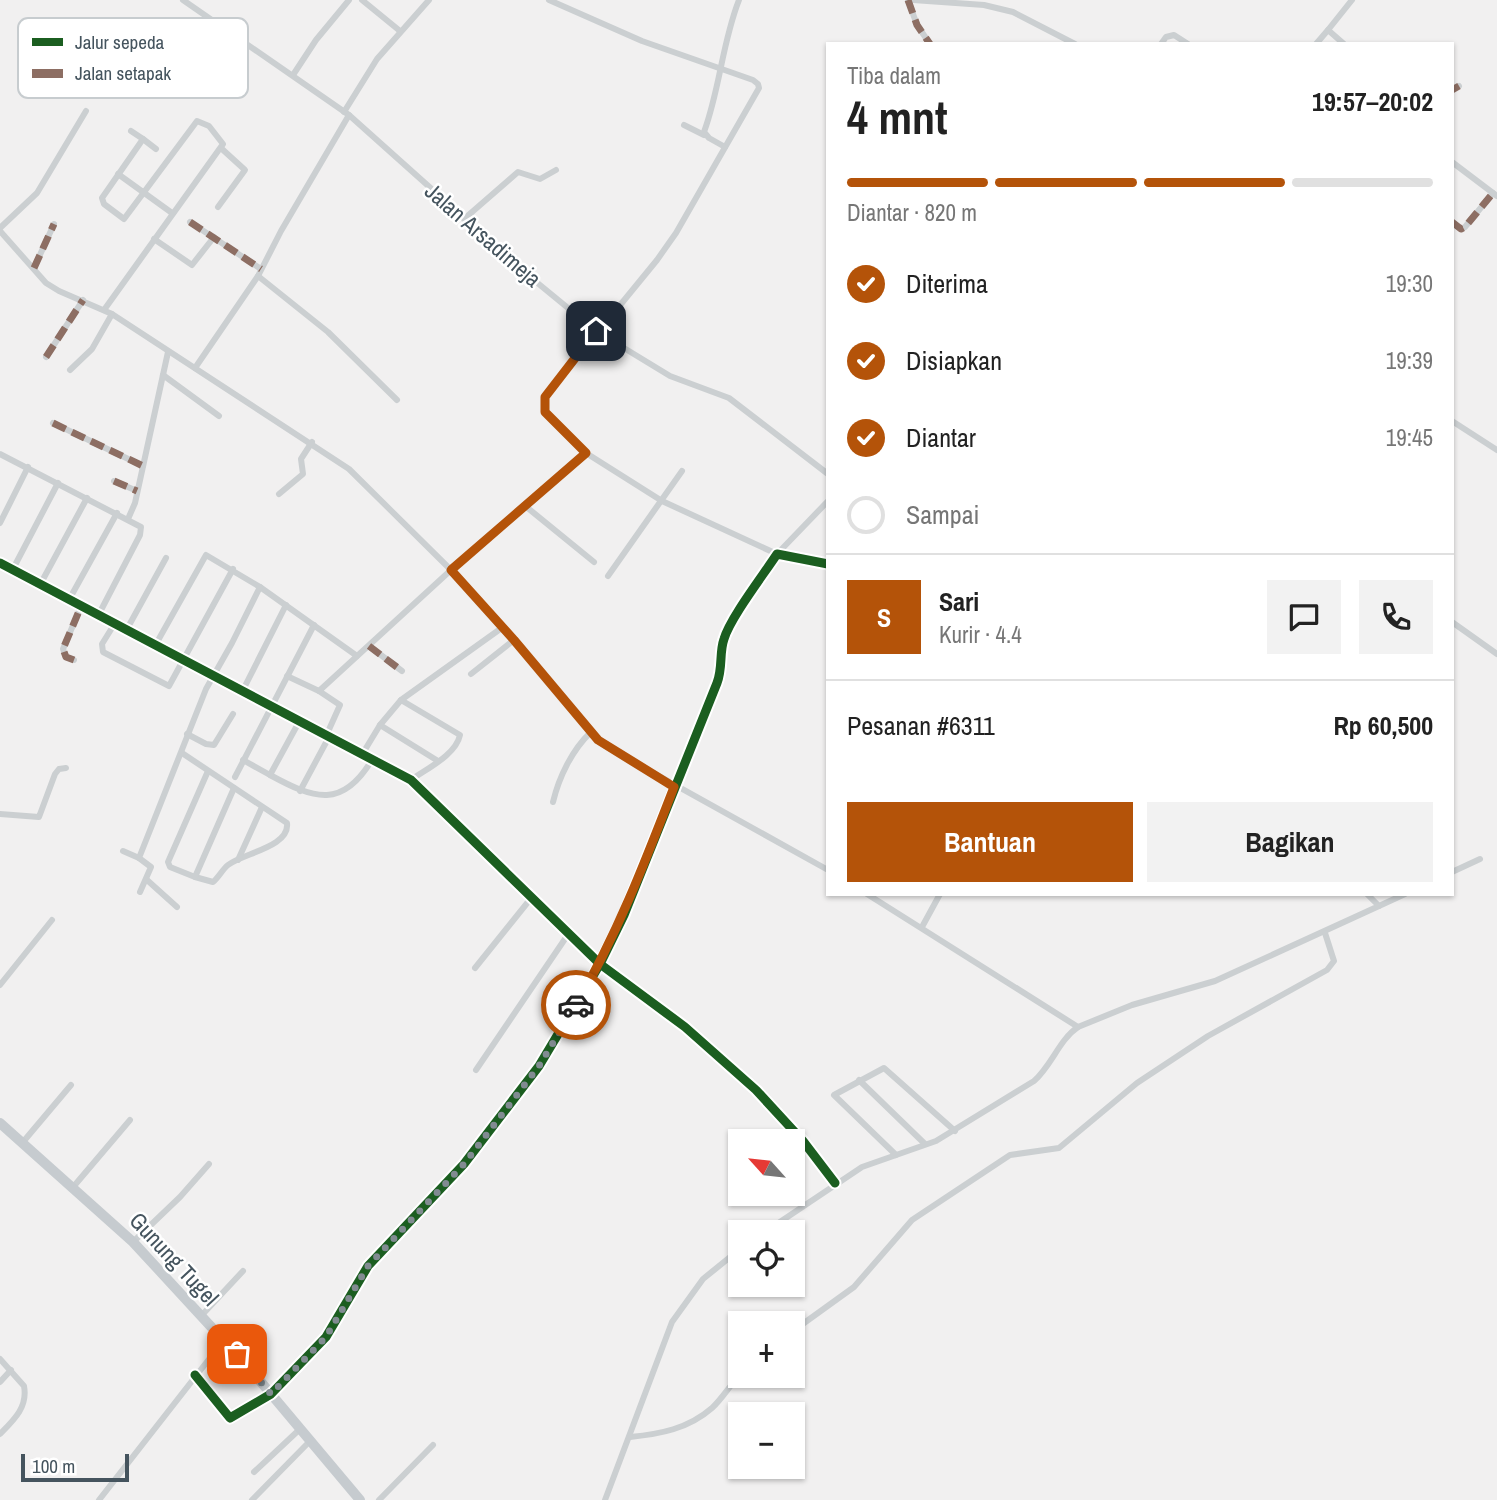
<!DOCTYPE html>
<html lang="id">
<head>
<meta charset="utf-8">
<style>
	:root { --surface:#fff; --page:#f2f2f2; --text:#222; --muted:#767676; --line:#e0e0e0; --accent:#b45309 }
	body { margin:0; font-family:"Archivo Narrow",sans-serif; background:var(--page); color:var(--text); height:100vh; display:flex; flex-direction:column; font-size:26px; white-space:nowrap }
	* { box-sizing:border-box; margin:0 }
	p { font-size:23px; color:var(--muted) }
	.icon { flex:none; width:38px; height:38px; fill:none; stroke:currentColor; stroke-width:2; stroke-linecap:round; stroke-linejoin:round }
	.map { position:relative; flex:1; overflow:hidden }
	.sheet { position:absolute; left:826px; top:42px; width:628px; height:854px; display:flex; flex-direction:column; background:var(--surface); border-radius:0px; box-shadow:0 2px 5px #0004 }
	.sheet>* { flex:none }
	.needle { width:46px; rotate:297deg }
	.buttons { position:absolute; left:728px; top:1129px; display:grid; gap:14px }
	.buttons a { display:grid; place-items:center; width:77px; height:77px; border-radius:0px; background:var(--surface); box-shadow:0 2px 5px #0004; font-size:35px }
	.scale { position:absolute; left:21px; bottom:18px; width:108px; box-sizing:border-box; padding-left:7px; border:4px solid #45545e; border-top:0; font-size:19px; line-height:24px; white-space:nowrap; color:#45545e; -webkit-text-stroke:5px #fff; paint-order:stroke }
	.pin { position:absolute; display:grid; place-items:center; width:60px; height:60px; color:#fff; margin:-30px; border-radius:14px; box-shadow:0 4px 10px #0006 }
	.courier { position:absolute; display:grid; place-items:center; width:70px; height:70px; margin:-35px; border:5px solid #b45309; border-radius:50%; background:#fff; color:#222; box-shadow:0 2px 9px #0007 }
	.headline em { font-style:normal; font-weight:700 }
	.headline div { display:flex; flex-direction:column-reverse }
	.headline { display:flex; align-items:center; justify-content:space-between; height:119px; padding:0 21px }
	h1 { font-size:46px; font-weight:700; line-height:52px }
	.bar { display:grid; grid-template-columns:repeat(4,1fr); gap:10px 7px; align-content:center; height:84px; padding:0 21px }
	.bar i { height:9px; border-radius:5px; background:var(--line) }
	.bar .on { background:var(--accent) }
	.bar p { grid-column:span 4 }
	.line { display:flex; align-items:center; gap:18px; padding:0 21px; border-top:2px solid var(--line) }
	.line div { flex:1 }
	.round { display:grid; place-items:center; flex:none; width:74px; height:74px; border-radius:0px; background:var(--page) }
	ol { padding:0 21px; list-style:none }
	li { display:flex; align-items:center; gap:21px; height:77px }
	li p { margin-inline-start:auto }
	li .icon { padding:7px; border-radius:50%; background:var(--accent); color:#fff; stroke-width:4 }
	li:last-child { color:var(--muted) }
	li i { width:38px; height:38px; border:4px solid var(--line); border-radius:50% }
	.button { display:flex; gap:14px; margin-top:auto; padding:14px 21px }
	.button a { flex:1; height:80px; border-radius:0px; background:var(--accent); color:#fff; font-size:28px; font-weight:700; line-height:80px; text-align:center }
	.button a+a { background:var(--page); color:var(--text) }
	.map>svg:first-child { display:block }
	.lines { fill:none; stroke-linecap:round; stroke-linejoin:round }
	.minor { stroke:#cbcfd1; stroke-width:6 }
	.primary { stroke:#c6cbcf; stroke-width:10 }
	.quiet { stroke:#8d6e63; stroke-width:7; stroke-dasharray:14 7; stroke-linecap:butt }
	.cycleway-casing { stroke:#fff; stroke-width:13 }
	.cycleway { stroke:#1b5e20; stroke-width:9 }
	.done { stroke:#818b91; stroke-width:7; stroke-dasharray:0 12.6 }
	.route { stroke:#b45309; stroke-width:9 }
	.labels { text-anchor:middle; stroke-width:5; stroke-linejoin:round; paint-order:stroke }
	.street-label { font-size:23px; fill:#45545e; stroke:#fff }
	.key { fill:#fff; stroke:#c7cccf; stroke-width:2 }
	.key-label { font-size:19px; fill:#45545e }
</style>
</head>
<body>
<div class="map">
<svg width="1497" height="1500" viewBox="0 0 1497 1500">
	<rect width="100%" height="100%" fill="#f1f0f0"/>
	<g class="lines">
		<g class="minor">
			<path d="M183,0L349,115L529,276L596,331L670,376L729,398L828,474"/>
			<path d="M362,0L400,31"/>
			<path d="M549,0L642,41L753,80L758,84L759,88L676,233L657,260L545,397V412L586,453L662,501L777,554L828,501"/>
			<path d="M908,0L917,25L930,44"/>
			<path d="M913,0L984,5L1013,12L1075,44"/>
			<path d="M1161,44L1166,37L1174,35L1188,44"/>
			<path d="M1316,44L1328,30"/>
			<path d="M1344,44L1328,30L1352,0"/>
			<path d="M293,75L316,40L349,0"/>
			<path d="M1452,90L1459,86"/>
			<path d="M344,112L377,59L429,0"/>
			<path d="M684,125L704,135"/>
			<path d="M143,139L156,149"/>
			<path d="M725,147L709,138L704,132C720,89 722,43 739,0"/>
			<path d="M1452,162L1497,196"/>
			<path d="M118,174L172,213"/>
			<path d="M218,207L245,170L222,149"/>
			<path d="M464,219L518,172L540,179L556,170"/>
			<path d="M190,222L261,269"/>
			<path d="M1452,222L1461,229L1465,227L1493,193"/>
			<path d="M0,228L37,193L86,111"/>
			<path d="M0,231L46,283L59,291L112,314L349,469L451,570L586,453"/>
			<path d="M154,239L192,265L214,237"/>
			<path d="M34,268L54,224"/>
			<path d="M258,276L328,332L397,400"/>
			<path d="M104,310L223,144L209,126L197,121L124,219L104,204L102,198L143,139L131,131"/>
			<path d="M46,357L83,300"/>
			<path d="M195,368L258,276L281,231L349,115"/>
			<path d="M70,370L92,349L112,314"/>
			<path d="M163,375L219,416"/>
			<path d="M1452,421L1497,450"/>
			<path d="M53,423L143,466"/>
			<path d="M0,454L141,527L140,535L99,614"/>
			<path d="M114,481L137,491"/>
			<path d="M279,494L303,474L301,459L312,442"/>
			<path d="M524,505L594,562"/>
			<path d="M128,519L135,503L168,352"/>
			<path d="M0,523L28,467"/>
			<path d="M0,563L411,780L600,964L685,1027L756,1090L803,1141L835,1183"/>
			<path d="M13,569L58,483"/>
			<path d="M608,576L682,471"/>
			<path d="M41,583L87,498"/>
			<path d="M70,598L117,513"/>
			<path d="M1452,622L1497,654"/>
			<path d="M115,623L102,644L103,652L169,686L233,569"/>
			<path d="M127,629L166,558"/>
			<path d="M156,644L206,555L260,587L357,656"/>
			<path d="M369,646L402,671"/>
			<path d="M74,660L66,657L63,649L82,604"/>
			<path d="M471,674L514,640"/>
			<path d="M287,676L319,691"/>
			<path d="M243,690L286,605"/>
			<path d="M401,700L503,627"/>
			<path d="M380,725L401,700L460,735C456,755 426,769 411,780"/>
			<path d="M187,734L206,744L214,745L233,714"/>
			<path d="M327,734L340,705L319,691L451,570L605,746L828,870"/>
			<path d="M182,753L287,823C290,847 243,853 228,865C222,870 219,877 213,882L195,877"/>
			<path d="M363,753L380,725L438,761"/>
			<path d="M243,760L270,775L300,720"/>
			<path d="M208,771L168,862L170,867L195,877L234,788"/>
			<path d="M270,775C314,799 343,810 373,758"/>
			<path d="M235,777L314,625"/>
			<path d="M300,791L330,735"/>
			<path d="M553,802C559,777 572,750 591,732"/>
			<path d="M0,814L39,817L55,774L59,769L66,768"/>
			<path d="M123,851L139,858"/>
			<path d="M238,860L262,807"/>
			<path d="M1452,872L1480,859"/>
			<path d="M147,880L177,907"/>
			<path d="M140,892L151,867L139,858L206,689L232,643L260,587"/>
			<path d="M867,894L1078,1027"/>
			<path d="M1379,906L1405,894"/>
			<path d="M922,927L940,894"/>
			<path d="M475,968L532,897"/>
			<path d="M0,985L52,920"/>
			<path d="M476,1070L569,933"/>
			<path d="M859,1080L925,1144"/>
			<path d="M23,1142L71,1085"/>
			<path d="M896,1155L834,1095L884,1068L955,1131"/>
			<path d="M74,1186L130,1120"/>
			<path d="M765,1232L862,1167L936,1141L1034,1081C1052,1065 1059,1040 1078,1027L1132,1005L1215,981L1379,906L1367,894"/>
			<path d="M133,1242L180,1197L209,1164"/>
			<path d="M202,1315L243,1271"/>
			<path d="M793,1331L854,1287L912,1220L1010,1155L1059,1148L1137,1083L1208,1036L1327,970L1334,961L1325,933"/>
			<path d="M0,1359L24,1386C28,1407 14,1420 0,1434"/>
			<path d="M195,1375L230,1418L271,1394L326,1337L368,1266L464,1164L539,1066L600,964L624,915L717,683C723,668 719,653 724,639C730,618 764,574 777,554L828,564"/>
			<path d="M0,1382L11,1370"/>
			<path d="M630,1437C660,1434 688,1429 712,1408C722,1399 730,1385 740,1375"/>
			<path d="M254,1472L300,1429"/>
			<path d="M99,1500L224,1340"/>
			<path d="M252,1500L310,1441"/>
			<path d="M379,1500L433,1445"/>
			<path d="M605,1500L672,1322L703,1279L740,1249"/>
		</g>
		<path class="primary" d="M0,1123L133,1242L250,1369L360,1500"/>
		<g class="quiet">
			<path d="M908,0L917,25L930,44"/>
			<path d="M1452,90L1459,86"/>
			<path d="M190,222L261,269"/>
			<path d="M1452,222L1461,229L1465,227L1493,193"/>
			<path d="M34,268L54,224"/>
			<path d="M46,357L83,300"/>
			<path d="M53,423L143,466"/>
			<path d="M114,481L137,491"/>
			<path d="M369,646L402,671"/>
			<path d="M74,660L66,657L63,649L82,604"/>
		</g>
		<defs>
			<g id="cycleway">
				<path d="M0,563L411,780L600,964L685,1027L756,1090L803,1141L835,1183"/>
				<path d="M195,1375L230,1418L271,1394L326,1337L368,1266L464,1164L539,1066L600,964L624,915L717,683C723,668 719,653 724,639C730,618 764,574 777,554L828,564"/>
			</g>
		</defs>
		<use href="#cycleway" class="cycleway-casing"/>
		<use href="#cycleway" class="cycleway"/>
	</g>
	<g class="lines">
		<path class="done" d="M237,1354L271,1394L326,1337L368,1266L464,1164L539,1066L576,1005"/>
		<path class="route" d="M576,1005C617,935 645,862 674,787L598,740L514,640L451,570L586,453L545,412V397L596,331"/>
	</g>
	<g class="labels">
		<g class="street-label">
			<text transform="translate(483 235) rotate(41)" y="8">Jalan Arsadimeja</text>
			<text transform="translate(174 1259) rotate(47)" y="8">Gunung Tugel</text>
		</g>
	</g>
	<rect x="18" y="18" width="230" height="80" rx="10" class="key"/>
	<rect x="32" y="38" width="31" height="8" fill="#1b5e20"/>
	<rect x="32" y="69" width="31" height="9" fill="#8d6e63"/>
	<g class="key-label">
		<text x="75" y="49">Jalur sepeda</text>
		<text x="75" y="80">Jalan setapak</text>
	</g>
</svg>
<div class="buttons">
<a><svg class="needle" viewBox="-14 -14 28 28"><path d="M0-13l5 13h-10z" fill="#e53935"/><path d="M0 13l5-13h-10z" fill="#767676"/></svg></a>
<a><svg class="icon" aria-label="locate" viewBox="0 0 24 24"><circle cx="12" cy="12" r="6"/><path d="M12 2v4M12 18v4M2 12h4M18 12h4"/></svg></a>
<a>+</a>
<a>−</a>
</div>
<div class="scale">100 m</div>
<div class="pin" style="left:237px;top:1354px;background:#ea580c"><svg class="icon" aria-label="bag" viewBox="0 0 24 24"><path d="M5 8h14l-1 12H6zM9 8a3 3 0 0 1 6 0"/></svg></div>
<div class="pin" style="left:596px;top:331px;background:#1f2937"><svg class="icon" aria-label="home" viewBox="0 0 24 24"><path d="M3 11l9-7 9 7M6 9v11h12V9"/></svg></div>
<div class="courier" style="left:576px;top:1005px"><svg class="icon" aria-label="car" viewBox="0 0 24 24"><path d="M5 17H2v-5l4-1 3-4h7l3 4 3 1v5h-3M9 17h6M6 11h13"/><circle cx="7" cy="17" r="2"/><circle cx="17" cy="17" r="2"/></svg></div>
<section class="sheet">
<div class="headline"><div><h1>4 mnt</h1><p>Tiba dalam</p></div><em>19:57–20:02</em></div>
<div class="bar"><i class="on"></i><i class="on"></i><i class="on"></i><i></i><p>Diantar · 820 m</p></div>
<ol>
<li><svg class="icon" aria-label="check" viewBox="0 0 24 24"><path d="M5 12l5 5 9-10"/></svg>Diterima<p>19:30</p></li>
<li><svg class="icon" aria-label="check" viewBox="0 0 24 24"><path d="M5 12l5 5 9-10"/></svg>Disiapkan<p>19:39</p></li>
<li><svg class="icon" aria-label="check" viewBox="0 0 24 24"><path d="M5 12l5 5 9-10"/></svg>Diantar<p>19:45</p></li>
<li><i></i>Sampai</li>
</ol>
<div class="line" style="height:126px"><b class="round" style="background:var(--accent);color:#fff">S</b><div><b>Sari</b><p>Kurir · 4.4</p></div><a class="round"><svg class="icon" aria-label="chat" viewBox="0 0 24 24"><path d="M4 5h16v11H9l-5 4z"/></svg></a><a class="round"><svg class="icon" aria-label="phone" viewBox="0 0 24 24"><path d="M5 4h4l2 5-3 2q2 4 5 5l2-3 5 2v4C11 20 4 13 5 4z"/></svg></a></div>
<div class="line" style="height:91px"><div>Pesanan #6311</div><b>Rp 60,500</b></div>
<div class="button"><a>Bantuan</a><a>Bagikan</a></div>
</section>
</div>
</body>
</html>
